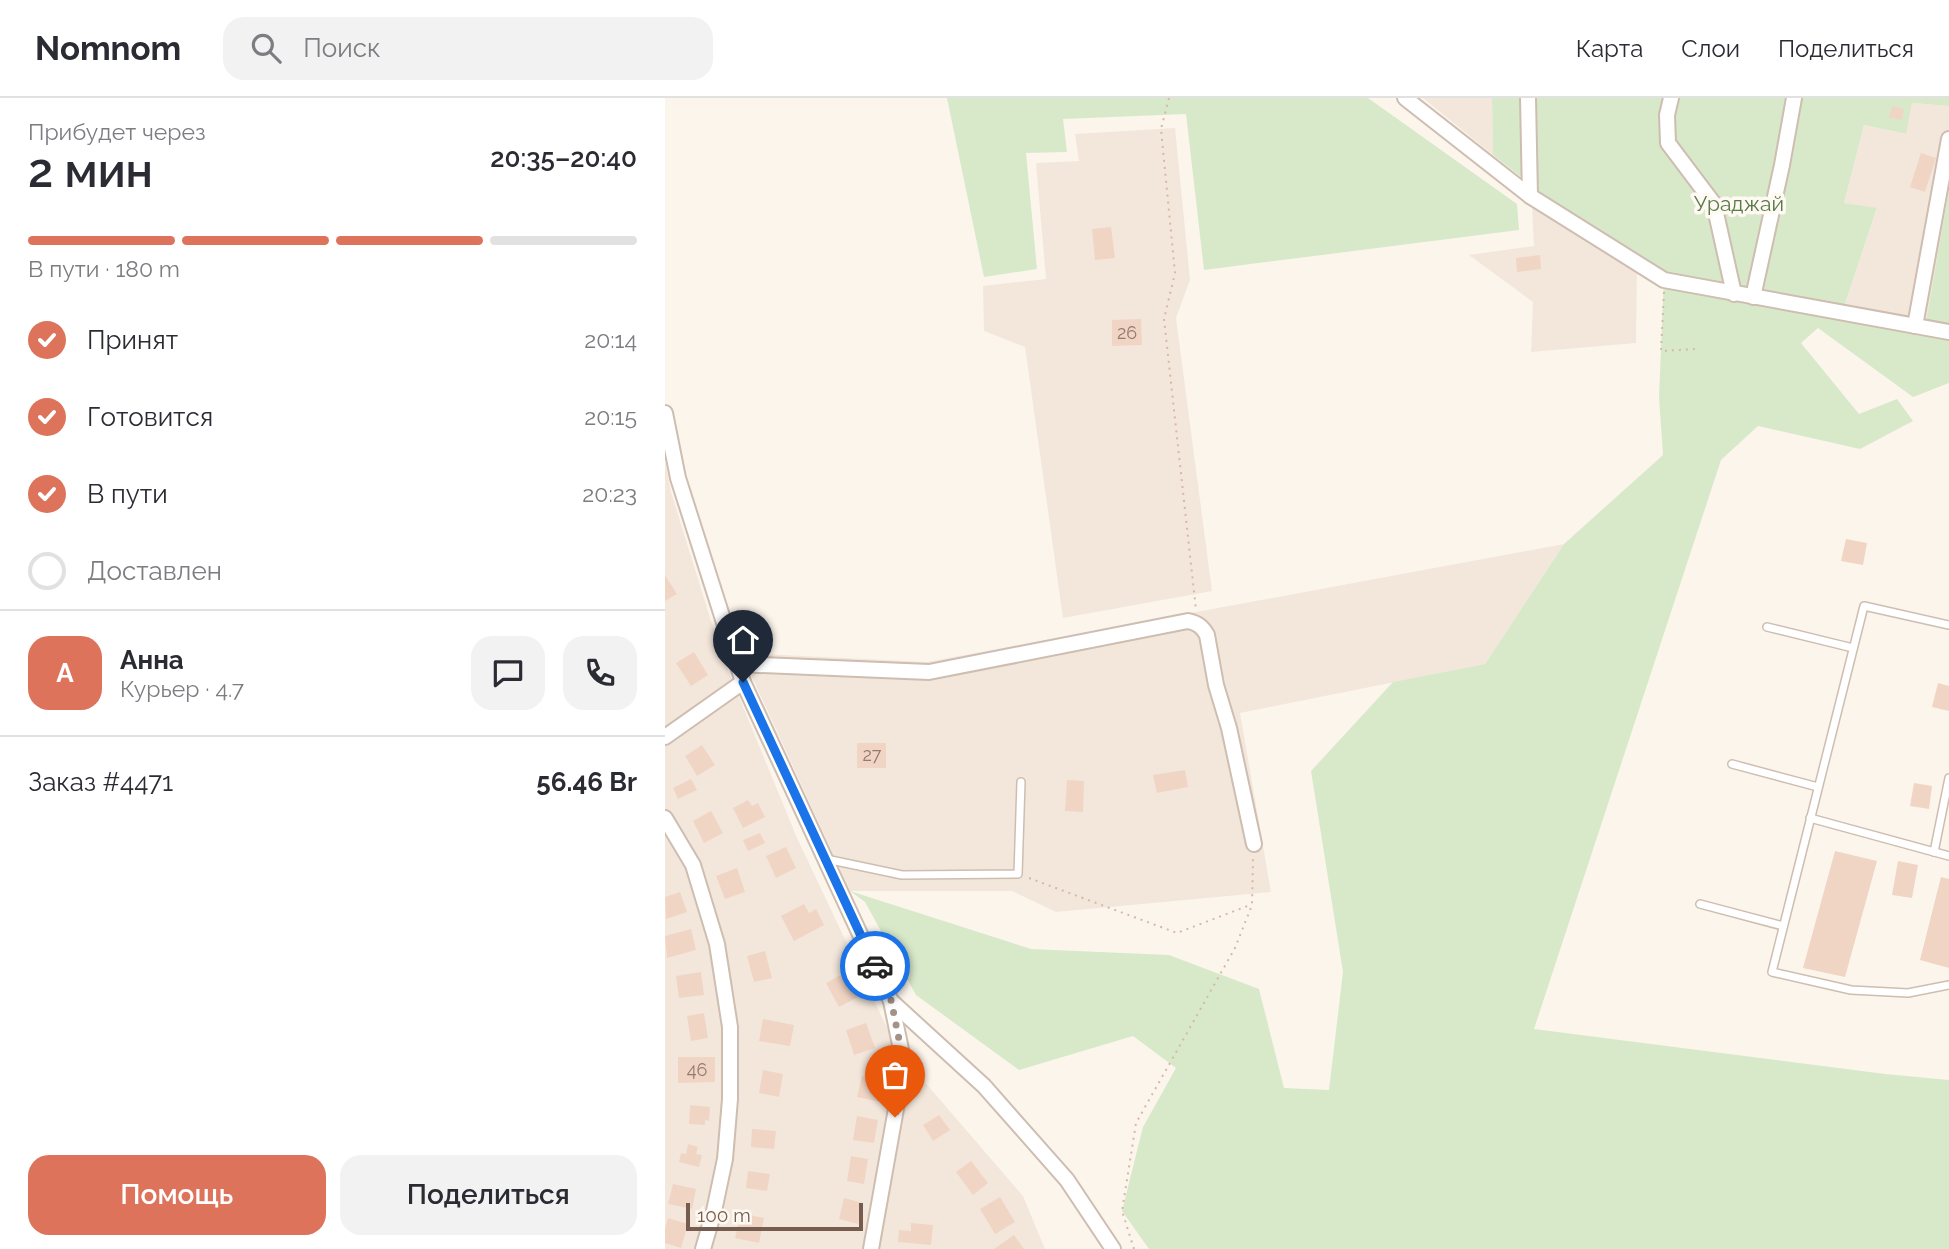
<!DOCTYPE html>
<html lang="ru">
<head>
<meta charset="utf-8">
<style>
	:root { --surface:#fff; --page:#f2f2f3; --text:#2b2b33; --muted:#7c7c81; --line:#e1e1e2; --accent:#dd735a }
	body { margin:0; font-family:Raleway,sans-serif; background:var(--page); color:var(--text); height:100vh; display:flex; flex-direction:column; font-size:26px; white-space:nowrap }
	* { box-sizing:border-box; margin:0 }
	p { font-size:23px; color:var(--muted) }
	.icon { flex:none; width:38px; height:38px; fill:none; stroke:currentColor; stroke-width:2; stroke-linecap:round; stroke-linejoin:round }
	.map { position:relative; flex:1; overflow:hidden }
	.side { display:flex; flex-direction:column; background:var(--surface); width:665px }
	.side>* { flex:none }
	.scale { position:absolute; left:21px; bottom:18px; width:177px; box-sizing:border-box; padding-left:7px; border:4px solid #765c4f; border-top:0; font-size:19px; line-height:24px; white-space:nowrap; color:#765c4f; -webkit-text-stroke:5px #fef9f2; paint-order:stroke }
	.pin { position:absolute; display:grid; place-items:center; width:60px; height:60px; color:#fff; margin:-72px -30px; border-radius:50% 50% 50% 0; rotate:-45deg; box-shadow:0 0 7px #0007 }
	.pin .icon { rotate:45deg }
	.courier { position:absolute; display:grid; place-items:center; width:70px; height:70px; margin:-35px; border:5px solid #1a73e8; border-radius:50%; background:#fff; color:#222; box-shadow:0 2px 9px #0007 }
	.headline em { font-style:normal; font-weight:600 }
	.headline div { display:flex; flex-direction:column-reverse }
	.headline { display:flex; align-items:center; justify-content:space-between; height:119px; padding:0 28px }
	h1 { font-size:46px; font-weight:600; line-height:52px }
	.bar { display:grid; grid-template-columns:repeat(4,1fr); gap:10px 7px; align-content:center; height:84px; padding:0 28px }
	.bar i { height:9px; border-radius:5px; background:var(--line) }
	.bar .active { background:var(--accent) }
	.bar p { grid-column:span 4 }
	.line { display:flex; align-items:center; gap:18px; padding:0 28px; border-top:2px solid var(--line) }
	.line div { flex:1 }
	.round { display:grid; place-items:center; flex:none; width:74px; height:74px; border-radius:21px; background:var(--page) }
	ol { padding:0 28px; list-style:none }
	li { display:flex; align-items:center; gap:21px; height:77px }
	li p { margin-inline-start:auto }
	li .icon { padding:7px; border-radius:50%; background:var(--accent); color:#fff; stroke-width:4 }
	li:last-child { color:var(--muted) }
	li i { width:38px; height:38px; border:4px solid var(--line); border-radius:50% }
	.primary-button { display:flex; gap:14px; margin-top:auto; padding:14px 28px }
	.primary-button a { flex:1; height:80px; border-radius:21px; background:var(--accent); color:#fff; font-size:28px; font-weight:600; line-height:80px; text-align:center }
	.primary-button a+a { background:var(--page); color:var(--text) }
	header { display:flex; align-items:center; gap:42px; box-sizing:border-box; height:98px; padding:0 35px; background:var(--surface); border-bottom:2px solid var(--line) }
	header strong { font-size:33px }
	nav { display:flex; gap:38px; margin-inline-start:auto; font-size:24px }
	.search { width:490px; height:63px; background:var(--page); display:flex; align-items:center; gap:18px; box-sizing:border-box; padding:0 24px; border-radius:21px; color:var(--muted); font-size:26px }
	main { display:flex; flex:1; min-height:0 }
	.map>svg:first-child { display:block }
	.residential { fill:#f3e7db }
	.green { fill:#d8e9ca }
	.building { fill:#f0d5c5 }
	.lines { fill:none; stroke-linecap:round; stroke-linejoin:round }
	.service-casing { stroke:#cebdb1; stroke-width:10 }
	.minor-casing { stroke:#cebdb1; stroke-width:18 }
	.path { stroke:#d5b8a7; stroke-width:2; stroke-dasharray:2 5; stroke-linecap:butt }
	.service { stroke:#fff; stroke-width:7 }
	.minor { stroke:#fff; stroke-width:14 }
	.done { stroke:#a59286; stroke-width:7; stroke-dasharray:0 12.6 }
	.route { stroke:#1a73e8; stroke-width:9 }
	.labels { text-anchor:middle; stroke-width:7; stroke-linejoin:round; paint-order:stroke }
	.number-label { font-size:18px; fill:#947a6c }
	.park-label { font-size:21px; fill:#587b48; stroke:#fef9f2 }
</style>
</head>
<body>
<header>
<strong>Nomnom</strong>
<div class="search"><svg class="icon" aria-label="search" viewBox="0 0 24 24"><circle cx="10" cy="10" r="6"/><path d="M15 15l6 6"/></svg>Поиск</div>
<nav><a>Карта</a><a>Слои</a><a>Поделиться</a></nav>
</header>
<main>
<section class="side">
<div class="headline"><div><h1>2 мин</h1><p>Прибудет через</p></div><em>20:35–20:40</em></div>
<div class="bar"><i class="active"></i><i class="active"></i><i class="active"></i><i></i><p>В пути · 180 m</p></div>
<ol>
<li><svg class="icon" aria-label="check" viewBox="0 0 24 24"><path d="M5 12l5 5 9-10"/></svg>Принят<p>20:14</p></li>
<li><svg class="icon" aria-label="check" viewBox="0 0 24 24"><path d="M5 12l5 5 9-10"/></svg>Готовится<p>20:15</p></li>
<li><svg class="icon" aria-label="check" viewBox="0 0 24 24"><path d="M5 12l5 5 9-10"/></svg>В пути<p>20:23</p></li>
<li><i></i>Доставлен</li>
</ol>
<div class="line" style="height:126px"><b class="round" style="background:var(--accent);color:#fff">А</b><div><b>Анна</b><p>Курьер · 4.7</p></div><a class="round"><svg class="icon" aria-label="chat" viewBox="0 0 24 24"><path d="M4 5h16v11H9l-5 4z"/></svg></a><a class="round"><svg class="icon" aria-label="phone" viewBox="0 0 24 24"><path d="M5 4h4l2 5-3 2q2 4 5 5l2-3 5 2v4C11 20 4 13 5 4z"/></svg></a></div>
<div class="line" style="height:91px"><div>Заказ #4471</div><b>56.46 Br</b></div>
<div class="primary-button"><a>Помощь</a><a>Поделиться</a></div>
</section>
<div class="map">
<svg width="1284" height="1151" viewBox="0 0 1284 1151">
	<rect width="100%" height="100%" fill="#fcf5ec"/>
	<g class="residential">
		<path d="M758,0H827L828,57Z"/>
		<path d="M1247,5L1284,8V90L1261,224L1179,209L1212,111L1179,105L1199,27L1240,36Z"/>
		<path d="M510,30L525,182L511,220L547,493L398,520L360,249L319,233L318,188L381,181L371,65L414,63L410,36Z"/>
		<path d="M866,86L972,169L971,245L866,254L868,204L804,157L869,148Z"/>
		<path d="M0,363L6,394L56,555L132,740L233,953L358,1098L380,1151H0Z"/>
		<path d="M899,446L820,566L575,615L606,794L391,814L347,793H185L76,555L262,564Z"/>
	</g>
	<g class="green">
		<path d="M282,0H703L852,106L854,132L539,172L521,16L398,21L402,54L361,55L372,171L319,179Z"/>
		<path d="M827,0H1284V8L1247,5L1241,36L1199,27L1179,105L1212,110L1179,209L1284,240V285L1248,299L1153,230L1136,245L1194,316L1232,301L1248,323L1195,351L1093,328L1056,362L869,931L1220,976L1284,982V1151H484L457,1113L478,1029L511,970L468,938L354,972L251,897L200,804L185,793L366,851L504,857L594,891L619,990L664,992L678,874L646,673L728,584L820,566L899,446L998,357L994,299L999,178L972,169L828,57Z"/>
		<path d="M1284,90V229L1261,224Z"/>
	</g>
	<g class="building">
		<path d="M1227,8L1239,11L1237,22L1224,19Z"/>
		<path d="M1256,55L1271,60L1260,94L1245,89Z"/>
		<path d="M446,129L450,160L430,162L427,131Z"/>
		<path d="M875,157L876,171L852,174L851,160Z"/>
		<path d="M476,221L477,247L447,248V222Z"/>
		<path d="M1181,441L1202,445L1198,467L1176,463Z"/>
		<path d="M0,477L12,496L0,503Z"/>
		<path d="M29,554L43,577L26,588L11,565Z"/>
		<path d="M1273,585L1284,588V613L1267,609Z"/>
		<rect x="192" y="645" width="29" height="25"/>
		<path d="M37,647L50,667L32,678L20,658Z"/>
		<path d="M520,672L523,689L492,695L488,677Z"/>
		<path d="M26,681L32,692L13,701L8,690Z"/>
		<path d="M402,682L419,683L418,714L400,713Z"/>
		<path d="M1249,685L1267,688L1264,711L1245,708Z"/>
		<path d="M83,702L87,708L93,705L100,719L78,730L68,710Z"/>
		<path d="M46,713L58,735L39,745L28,723Z"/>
		<path d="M95,735L100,745L83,753L78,742Z"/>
		<path d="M121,749L131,770L111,780L101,758Z"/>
		<path d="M1170,753L1212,763L1180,879L1138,870Z"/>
		<path d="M1233,763L1253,767L1247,800L1227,797Z"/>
		<path d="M72,770L80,794L60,801L51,778Z"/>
		<path d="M1276,779L1284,781V870L1255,862Z"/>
		<path d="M15,794L22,814L1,821L0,799Z"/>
		<path d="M139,806L144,815L151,811L159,827L129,843L116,818Z"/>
		<path d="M26,831L31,852L2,860L0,838Z"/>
		<path d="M100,853L107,880L89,884L82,858Z"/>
		<path d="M36,874L39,897L14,900L11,878Z"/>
		<path d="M181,874L195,898L174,909L161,885Z"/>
		<path d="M39,915L43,940L26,943L22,918Z"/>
		<path d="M98,921L129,927L125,948L94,943Z"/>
		<path d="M201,925L210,950L189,957L181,932Z"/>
		<path d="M13,959H50V984L13,985Z"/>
		<path d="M98,972L118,976L114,999L94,995Z"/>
		<path d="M197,978L220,982L216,1004L192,999Z"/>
		<path d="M25,1007L45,1009L44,1023L40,1022V1027L24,1026Z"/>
		<path d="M274,1017L285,1032L268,1043L258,1027Z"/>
		<path d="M192,1018L213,1022L209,1045L188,1042Z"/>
		<path d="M87,1031L111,1033L109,1051L86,1049Z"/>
		<path d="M23,1046L33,1049L31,1056L37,1057L34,1069L14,1064L16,1055L21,1056Z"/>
		<path d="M186,1058L203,1061L199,1086L182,1083Z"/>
		<path d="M306,1063L323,1085L308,1097L291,1074Z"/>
		<path d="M83,1073L105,1076L102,1093L81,1090Z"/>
		<path d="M8,1086L31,1091L27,1111L3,1106Z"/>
		<path d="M335,1099L350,1124L330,1136L315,1111Z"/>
		<path d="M179,1100L198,1105L193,1126L174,1121Z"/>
		<path d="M76,1115L99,1120L94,1145L70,1140Z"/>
		<path d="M3,1120L23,1126L16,1150L0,1145V1131Z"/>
		<path d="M246,1125L268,1127L266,1147L233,1144L234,1132L246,1133Z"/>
		<path d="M349,1137L359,1151H329Z"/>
	</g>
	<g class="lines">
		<defs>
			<g id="service">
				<path d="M1284,527L1199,508L1107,874L1186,892L1243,895L1284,887"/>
				<path d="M1102,529L1188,550"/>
				<path d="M1067,666L1153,689"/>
				<path d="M1145,720L1284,758"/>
				<path d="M1269,754L1284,680"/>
				<path d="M161,761L237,777L353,776L356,684"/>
				<path d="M1035,806L1118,828"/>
			</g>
			<g id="minor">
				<path d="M740,0L865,98L999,182L1284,234"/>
				<path d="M863,0L865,98"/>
				<path d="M1006,0L1002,17L1003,45L1049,106L1069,196"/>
				<path d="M1088,199L1117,67L1129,0"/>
				<path d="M1250,228L1284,41"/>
				<path d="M0,315L13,380L78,584L226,903L319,988L402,1082L448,1151"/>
				<path d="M72,566L264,574L523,523C532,525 537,528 542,537L551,587L564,630L589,746"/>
				<path d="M0,639L78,584"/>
				<path d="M0,720L28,767L52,846L65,929V1001L60,1061L49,1113L38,1151"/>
				<path d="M206,1151L239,966L226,903"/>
			</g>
		</defs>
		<use href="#service" class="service-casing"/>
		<use href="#minor" class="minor-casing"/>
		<g class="path">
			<path d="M504,0L496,31L510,175L499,221L531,512"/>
			<path d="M999,194L996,253L1030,251"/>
			<path d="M364,780L512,835L585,807"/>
			<path d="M469,1151L457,1113L471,1025L570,850L587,807L588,761"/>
		</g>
		<use href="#service" class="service"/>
		<use href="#minor" class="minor"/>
	</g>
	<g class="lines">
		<path class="done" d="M210,868L226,902L239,966L230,1019"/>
		<path class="route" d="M78,584L210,868"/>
	</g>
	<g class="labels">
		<g class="number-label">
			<text x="462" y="241">26</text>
			<text x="207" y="663">27</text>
			<text x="32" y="978">46</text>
		</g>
		<g class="park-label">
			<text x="1074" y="113">Ураджай</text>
		</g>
	</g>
</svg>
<div class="scale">100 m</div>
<div class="pin" style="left:230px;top:1019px;background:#ea580c"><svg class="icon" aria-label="bag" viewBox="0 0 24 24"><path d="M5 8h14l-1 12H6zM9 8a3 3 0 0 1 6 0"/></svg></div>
<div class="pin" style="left:78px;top:584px;background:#1f2937"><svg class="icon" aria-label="home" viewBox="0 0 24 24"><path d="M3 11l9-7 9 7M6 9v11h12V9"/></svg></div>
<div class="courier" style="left:210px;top:868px"><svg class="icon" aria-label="car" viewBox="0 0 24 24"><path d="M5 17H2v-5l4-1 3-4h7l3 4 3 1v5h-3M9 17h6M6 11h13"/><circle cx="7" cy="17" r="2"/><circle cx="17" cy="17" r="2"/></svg></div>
</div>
</main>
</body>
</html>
